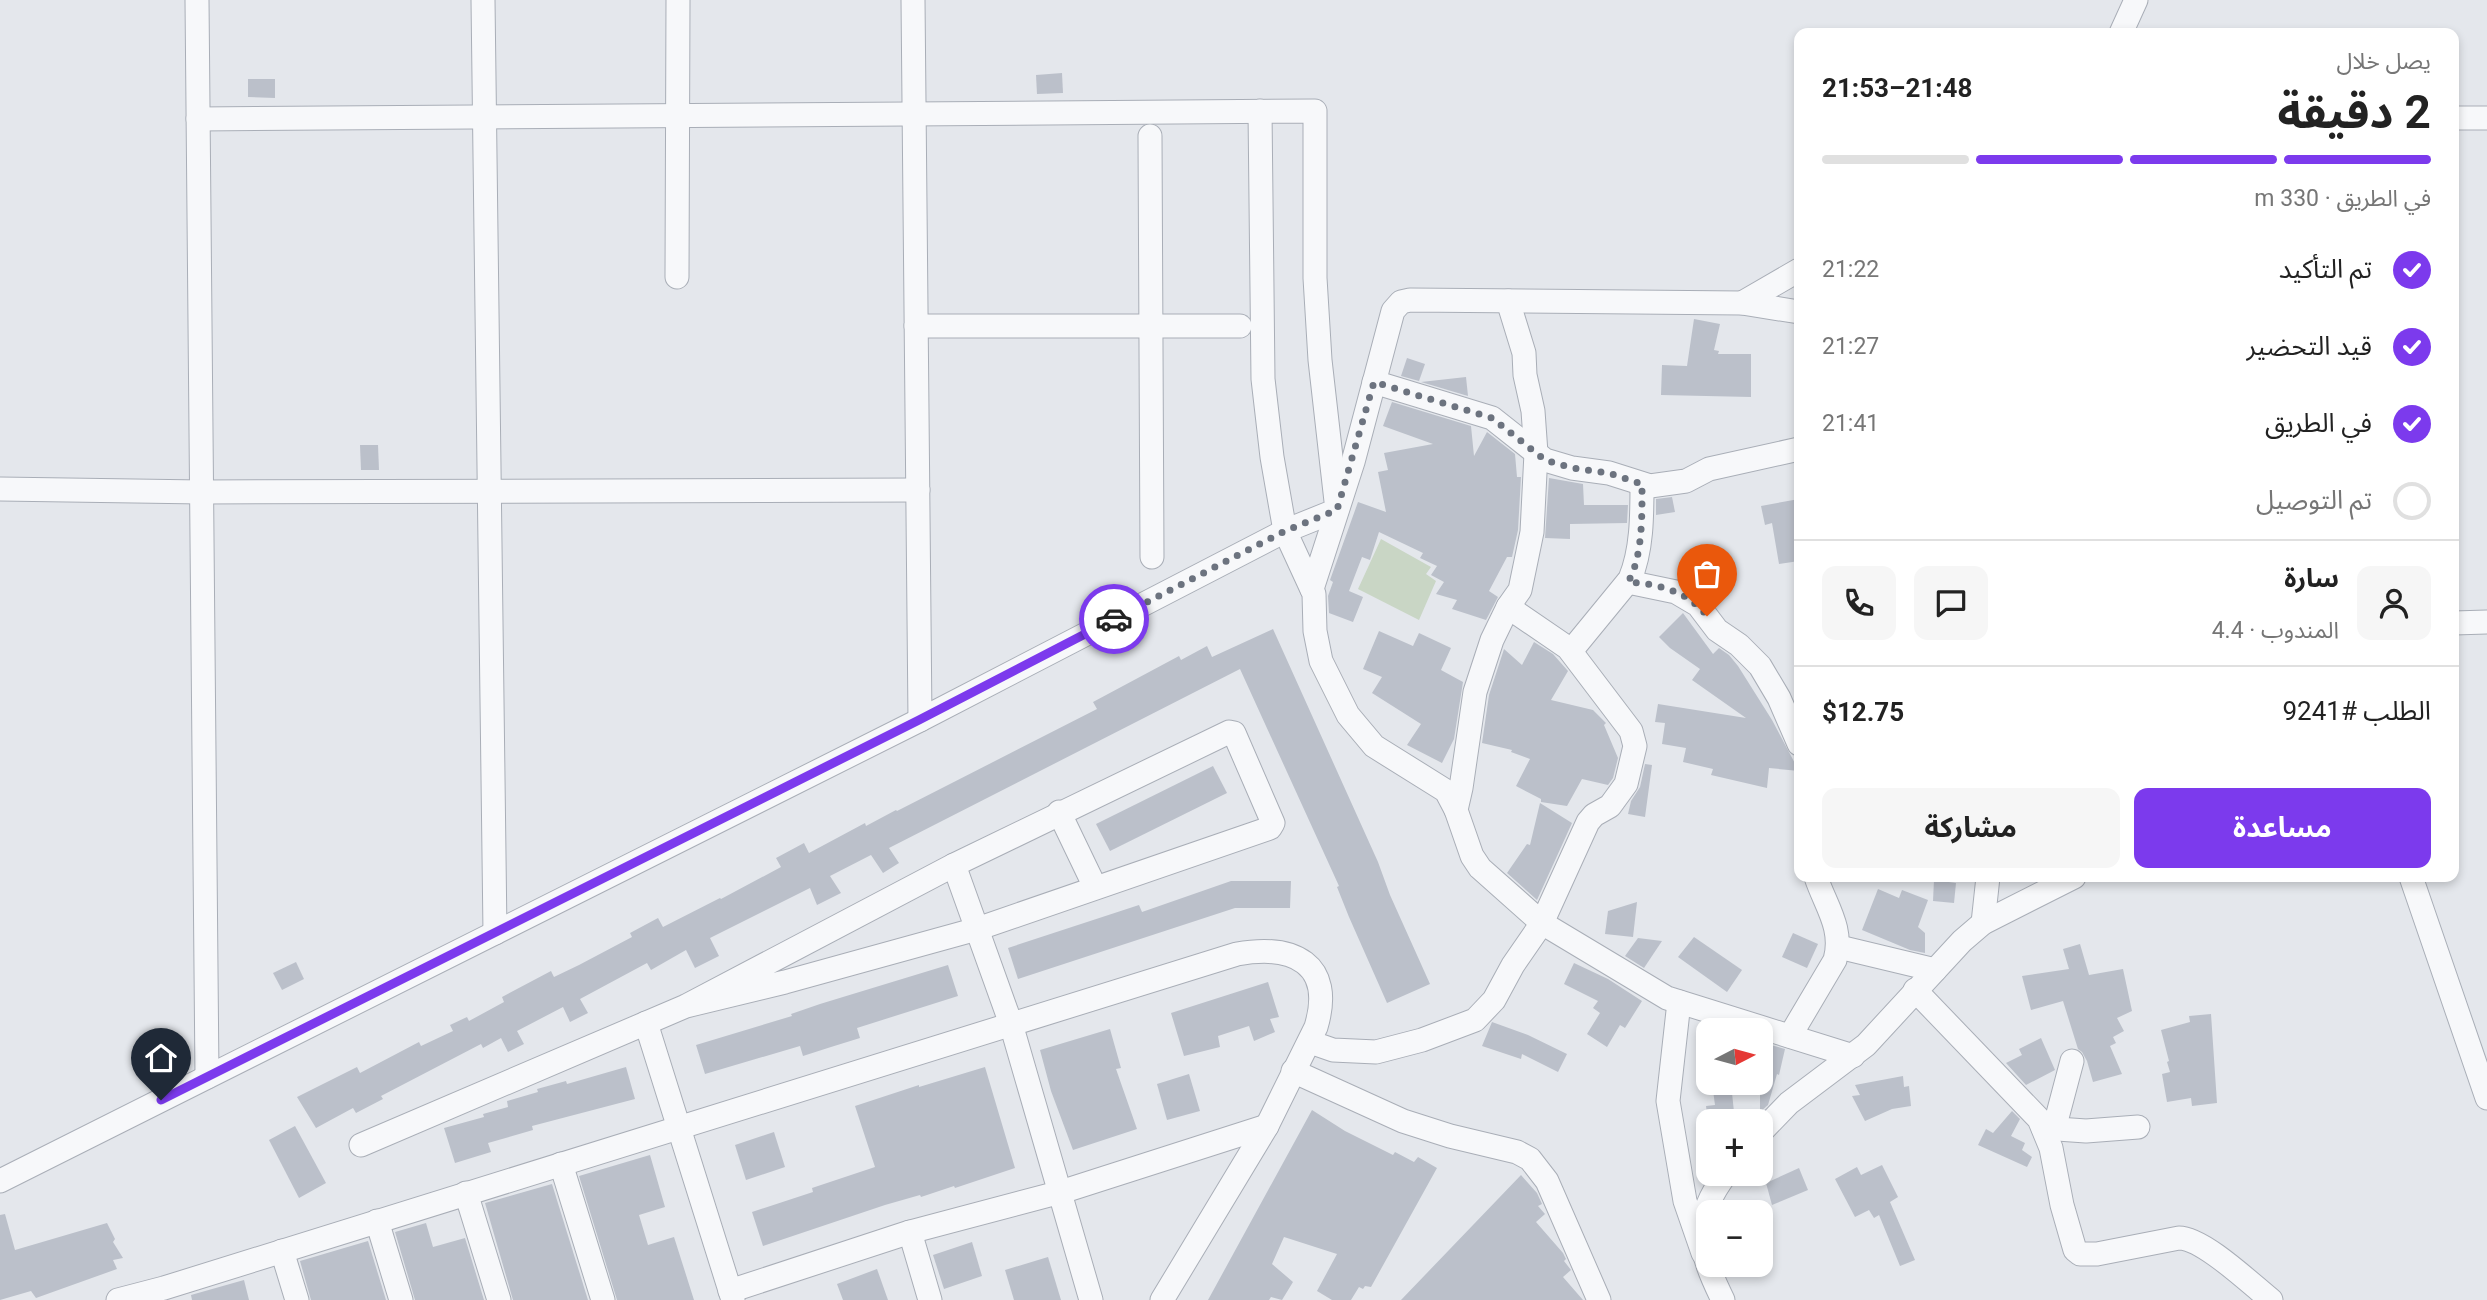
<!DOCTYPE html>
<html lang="ar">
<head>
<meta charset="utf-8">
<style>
	:root { --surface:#fff; --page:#f6f6f6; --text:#222; --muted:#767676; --line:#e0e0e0; --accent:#7c3aed }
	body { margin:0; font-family:Roboto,"Noto Sans Arabic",sans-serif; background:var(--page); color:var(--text); direction:rtl; height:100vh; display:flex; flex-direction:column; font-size:26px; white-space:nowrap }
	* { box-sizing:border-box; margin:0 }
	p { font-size:23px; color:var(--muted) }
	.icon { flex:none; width:38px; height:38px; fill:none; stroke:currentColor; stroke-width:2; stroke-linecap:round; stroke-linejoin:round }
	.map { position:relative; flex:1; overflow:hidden; direction:ltr }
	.details { position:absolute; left:1794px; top:28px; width:665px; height:854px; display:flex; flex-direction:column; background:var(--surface); border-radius:14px; box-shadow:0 4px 10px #0003; direction:rtl }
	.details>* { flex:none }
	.needle { width:46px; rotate:84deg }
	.controls { position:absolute; left:1696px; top:1018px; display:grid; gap:14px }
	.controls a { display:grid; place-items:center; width:77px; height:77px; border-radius:14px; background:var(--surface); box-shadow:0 4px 10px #0003; font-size:35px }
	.pin { position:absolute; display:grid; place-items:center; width:60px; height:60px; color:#fff; margin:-72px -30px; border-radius:50% 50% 50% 0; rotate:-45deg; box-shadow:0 0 7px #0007 }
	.pin .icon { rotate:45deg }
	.courier { position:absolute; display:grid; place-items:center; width:70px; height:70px; margin:-35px; border:5px solid #7c3aed; border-radius:50%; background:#fff; color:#222; box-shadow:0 2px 9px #0007 }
	.summary em { font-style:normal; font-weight:700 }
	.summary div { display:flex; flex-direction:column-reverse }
	.summary { display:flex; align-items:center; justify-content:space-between; height:119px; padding:0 28px }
	h1 { font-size:46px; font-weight:700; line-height:52px }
	.bar { display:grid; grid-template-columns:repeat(4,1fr); gap:10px 7px; align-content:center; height:84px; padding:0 28px }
	.bar i { height:9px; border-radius:5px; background:var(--line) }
	.bar .on { background:var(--accent) }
	.bar p { grid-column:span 4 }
	.line { display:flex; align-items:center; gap:18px; padding:0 28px; border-top:2px solid var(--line) }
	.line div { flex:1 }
	.round { display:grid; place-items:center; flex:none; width:74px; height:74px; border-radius:14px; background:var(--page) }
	ol { padding:0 28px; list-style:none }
	li { display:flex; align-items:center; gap:21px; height:77px }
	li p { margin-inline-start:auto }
	li .icon { padding:7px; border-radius:50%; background:var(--accent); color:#fff; stroke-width:4 }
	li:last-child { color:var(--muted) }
	li i { width:38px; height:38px; border:4px solid var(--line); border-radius:50% }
	.button { display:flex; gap:14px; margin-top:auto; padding:14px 28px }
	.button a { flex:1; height:80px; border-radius:14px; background:var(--accent); color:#fff; font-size:28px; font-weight:700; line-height:80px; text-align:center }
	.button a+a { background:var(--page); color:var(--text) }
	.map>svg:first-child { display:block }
	.green { fill:#c9d6c5 }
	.building { fill:#bbc0ca }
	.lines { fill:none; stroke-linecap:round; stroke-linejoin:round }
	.minor-casing { stroke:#a9aeb7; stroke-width:25 }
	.minor { stroke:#f7f8fa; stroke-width:23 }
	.done { stroke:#6c737f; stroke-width:7; stroke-dasharray:0 12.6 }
	.route { stroke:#7c3aed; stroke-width:9 }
</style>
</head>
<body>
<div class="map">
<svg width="2487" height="1300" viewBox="0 0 2487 1300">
	<rect width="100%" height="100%" fill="#e4e7ec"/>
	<path class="green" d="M1381,539L1431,567L1426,574L1436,581L1419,620L1358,589Z"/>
	<g class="building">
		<path d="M1062,73L1063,93L1037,94L1036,75Z"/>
		<path d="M248,79H275V98L248,97Z"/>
		<path d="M1694,319L1720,324L1714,350L1719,351L1718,354H1751V397L1661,395L1662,365L1687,366Z"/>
		<path d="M1407,358L1425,364L1419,381L1401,376Z"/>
		<path d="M1466,377L1468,396L1421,382Z"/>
		<path d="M1392,402L1471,426L1474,456L1487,432L1515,454L1517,477H1521L1518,530L1512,557H1507L1489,591L1498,597L1486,620L1452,609L1457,600L1436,594L1444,582L1431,575L1437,566L1420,558L1423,553L1379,532L1370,560L1362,557L1349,591L1363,597L1353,622L1329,613L1328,596L1333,582L1330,580L1358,502L1386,512L1378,472L1388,470L1384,453L1433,444L1383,426Z"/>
		<path d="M360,445H378L379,470H361Z"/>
		<path d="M1549,478L1583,484L1584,505H1628L1627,523L1570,524V539L1545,538Z"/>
		<path d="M1672,497L1675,512L1656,515V499Z"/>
		<path d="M1799,499V561L1779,564L1772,523L1765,525L1761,506Z"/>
		<path d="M1708,566L1721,602L1715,604L1706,593L1685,581L1695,578L1693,571Z"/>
		<path d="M1683,613L1713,654L1719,648L1729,655L1738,666L1772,720L1799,771L1769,768L1767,788L1711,775L1713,769L1683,762L1686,748L1662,744L1665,723L1655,722L1658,704L1746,718L1692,680L1700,669L1670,648L1659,637Z"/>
		<path d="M1273,629L1378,862L1390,895L1430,984L1387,1003L1349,917L1337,887L1339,886L1240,669L889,848L899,863L883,873L871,855L830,876L841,893L817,905L810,888L710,938L719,956L695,968L686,950L651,970L647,963L580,999L588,1013L570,1022L563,1007L517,1031L524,1044L508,1052L501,1038L483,1048L481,1044L381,1096L383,1099L356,1113L353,1108L316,1128L297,1097L357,1067L360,1073L419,1042L421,1046L453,1031L450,1025L467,1017L469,1021L504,1002L502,997L551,971L554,977L579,965L632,937L630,933L658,918L663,927L720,898L721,899L781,867L776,858L804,843L809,853L865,823L866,826L896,810L897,811L1097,709L1093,702L1179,656L1181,660L1207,646L1212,657Z"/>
		<path d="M1379,631L1413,646L1419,633L1451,648L1441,670L1463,682L1454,739L1442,763L1407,745L1421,724L1372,693L1382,677L1363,669Z"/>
		<path d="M1534,642L1553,654L1568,671L1551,700L1593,710L1606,723L1604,725L1618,758L1613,778L1608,785L1582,779L1567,806L1541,802V799L1516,786L1530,759L1511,752L1512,750L1482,743L1489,695L1504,649L1522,665Z"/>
		<path d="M1645,764L1652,765L1645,817L1628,814L1631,801L1640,787Z"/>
		<path d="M1213,766L1227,793L1110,851L1096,824Z"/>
		<path d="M1540,803L1572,823L1537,900L1507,873L1527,844L1530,845Z"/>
		<path d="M1934,880L1956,883L1954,903L1933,901Z"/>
		<path d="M1231,881H1291L1290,908H1235L1018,979L1008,948L1139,905L1142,912Z"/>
		<path d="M1878,889L1899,898L1902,890L1928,900L1918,927L1925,933V953L1910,950L1862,930Z"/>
		<path d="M1637,902L1633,937L1605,934L1608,911Z"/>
		<path d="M1793,933L1818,944L1807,968L1782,957Z"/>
		<path d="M1694,937L1742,970L1727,992L1678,957Z"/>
		<path d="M1638,938L1662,941L1644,968L1625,956Z"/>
		<path d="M2080,944L2089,975L2123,969L2132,1011L2117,1018L2124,1031L2113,1037L2116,1043L2110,1046L2122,1074L2093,1082L2087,1061L2082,1052L2078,1049L2063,1001L2031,1010L2022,976L2069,969L2063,949Z"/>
		<path d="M296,962L304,979L282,990L273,973Z"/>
		<path d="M1574,963L1608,979L1642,1001L1625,1028L1620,1025L1607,1047L1587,1034L1600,1013L1593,1008L1598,1001L1564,984Z"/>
		<path d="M948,965L958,996L857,1028L860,1038L831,1047L803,1056L800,1046L705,1074L696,1045L792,1016L791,1014L820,1004Z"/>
		<path d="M1268,982L1279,1017L1270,1019L1275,1032L1254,1041L1249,1026L1218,1036L1220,1047L1184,1056L1171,1013Z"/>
		<path d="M2211,1014L2217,1103L2192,1106L2191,1098L2167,1102L2162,1074L2170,1072L2167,1062L2169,1061L2161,1030L2190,1022L2189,1016Z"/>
		<path d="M1492,1022L1528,1035L1567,1054L1558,1072L1522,1054L1521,1059L1482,1046Z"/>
		<path d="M1110,1029L1121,1068L1116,1069L1137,1129L1073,1150L1051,1091L1040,1050Z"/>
		<path d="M2041,1038L2055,1070L2026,1085L2006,1063L2022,1055L2019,1049Z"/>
		<path d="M1760,1042L1785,1049L1779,1075L1777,1074L1768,1105L1760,1112Z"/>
		<path d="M626,1067L635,1099L532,1126L533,1130L488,1143L491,1152L455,1163L444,1128L484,1117L483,1114L508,1107L507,1101L538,1092L537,1089L566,1081L567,1084Z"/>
		<path d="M985,1067L1015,1168L955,1188L954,1186L921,1197L920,1195L885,1205L763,1246L752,1212L813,1192L812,1188L875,1167L855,1106L919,1085V1087Z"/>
		<path d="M1189,1074L1200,1111L1167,1120L1157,1084Z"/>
		<path d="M1903,1076L1904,1087L1909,1086L1911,1106L1892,1109L1865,1121L1852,1096L1860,1095L1855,1085Z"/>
		<path d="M1712,1083H1731L1735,1122H1708L1706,1106L1715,1105Z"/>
		<path d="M1312,1110L1345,1131L1393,1155L1395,1152L1414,1162L1418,1157L1437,1168L1371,1287L1365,1286L1363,1289L1359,1287L1351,1300H1332L1317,1291L1337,1254L1284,1237L1272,1264L1293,1282L1282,1300L1271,1297L1269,1300H1208Z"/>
		<path d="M2012,1111L2020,1119L2011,1136L2025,1143L2022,1150L2032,1157L2027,1167L1978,1145L1986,1129L1993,1133Z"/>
		<path d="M295,1126L326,1183L299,1198L269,1140Z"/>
		<path d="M774,1132L785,1167L746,1180L735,1145Z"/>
		<path d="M650,1155L665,1207L639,1215L648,1245L674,1237L694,1300H617L579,1176Z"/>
		<path d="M1882,1165L1898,1197L1890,1202L1915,1260L1900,1266L1879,1215L1874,1218L1869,1210L1855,1217L1835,1179L1857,1167L1861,1175Z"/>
		<path d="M1799,1168L1808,1190L1772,1205L1766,1183Z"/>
		<path d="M1521,1175L1537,1193L1542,1204L1538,1206L1545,1214L1536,1222L1563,1253L1566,1259L1564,1261L1571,1270L1563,1277L1583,1300H1401Z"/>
		<path d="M552,1184L588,1300H513L485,1203Z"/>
		<path d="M5,1214L15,1250L107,1223L115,1239L113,1242L123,1258L113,1260L117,1269L36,1298L31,1291L0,1300V1215Z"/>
		<path d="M426,1223L433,1247L465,1238L484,1300H415L395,1232Z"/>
		<path d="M368,1241L386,1300H311L300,1261Z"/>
		<path d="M972,1242L982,1276L944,1289L933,1255Z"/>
		<path d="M1048,1257L1061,1300H1014L1005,1270Z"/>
		<path d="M877,1269L888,1300H843L837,1284Z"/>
		<path d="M244,1280L249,1300H192L191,1295Z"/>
	</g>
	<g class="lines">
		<defs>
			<g id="minor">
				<path d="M197,0L207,1077"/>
				<path d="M483,0L495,933"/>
				<path d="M913,0L920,720"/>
				<path d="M2121,33L2136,0"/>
				<path d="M1260,111L1263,379L1272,457L1285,531L1314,594L1315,631L1321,661L1348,715L1374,746L1446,791L1456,810L1472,856L1480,868L1542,923L1667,998L1853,1056"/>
				<path d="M2454,118H2487"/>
				<path d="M1150,136L1152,557"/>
				<path d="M677,277L678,0"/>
				<path d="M1742,303L1799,270"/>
				<path d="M916,326H1240"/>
				<path d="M1374,382L1492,418L1545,460L1572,468L1609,473L1650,486L1686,481L1709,469L1799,449"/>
				<path d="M0,489L202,492L918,490"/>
				<path d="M1628,582L1676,592L1698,605L1717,630L1739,645L1760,666L1779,698L1799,744"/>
				<path d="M1312,589L1353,462L1393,311L1401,302L1410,300L1742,303L1799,312"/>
				<path d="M2454,623L2487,622"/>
				<path d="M1571,651L1630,579C1642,550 1642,516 1642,484"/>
				<path d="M1456,810L1461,788L1475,692L1492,640L1508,607L1520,590L1532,532L1536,453L1533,411L1525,375L1524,353L1508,301"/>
				<path d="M1059,812L1095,887"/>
				<path d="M954,865L1011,1024L1091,1300"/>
				<path d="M2411,877L2487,1098"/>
				<path d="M1983,923L1988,877"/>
				<path d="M1839,947L1935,970"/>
				<path d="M1915,990L2039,1119L2051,1148L2062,1205L2075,1250L2080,1254H2097L2179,1238C2203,1238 2251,1284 2271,1300"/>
				<path d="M1679,1002L1668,1101L1685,1201L1703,1253"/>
				<path d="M646,1023L733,1300"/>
				<path d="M1790,1036L1835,960C1844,928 1825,905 1816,877"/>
				<path d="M1310,1042L1333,1050L1376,1052L1422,1040L1475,1020L1494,1000L1513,965L1542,923L1588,822L1594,815L1610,806L1626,784L1635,746L1631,731L1568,648L1508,607"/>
				<path d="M1293,1071L1403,1121L1450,1136L1517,1152L1530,1159L1547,1181L1599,1300"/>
				<path d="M2043,1128L2086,1131L2138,1127"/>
				<path d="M2054,1129L2072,1061"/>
				<path d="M1760,1133L1789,1103L1866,1045L1962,941L1983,923L2074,877"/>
				<path d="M361,1145L686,1006L954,865L1229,732L1234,733L1273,823L1270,828L977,929L785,982L686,1006"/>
				<path d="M561,1164L603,1300"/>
				<path d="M0,1181L920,720L1285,531L1337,510L1320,360L1315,278V111L198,119"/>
				<path d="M466,1193L499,1300"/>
				<path d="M377,1221L401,1300"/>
				<path d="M910,1232L930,1300"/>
				<path d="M282,1251L297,1300"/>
				<path d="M730,1291L910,1232L1061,1192L1267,1126"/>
				<path d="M118,1300L164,1288L1237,954C1293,944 1335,963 1316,1027L1267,1126L1162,1300"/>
				<path d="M1723,1300C1699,1251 1690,1221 1726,1174"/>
			</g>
		</defs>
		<use href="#minor" class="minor-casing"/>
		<use href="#minor" class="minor"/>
	</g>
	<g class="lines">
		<path class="done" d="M1114,619L1285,531L1337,510L1374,382L1492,418L1545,460L1572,468L1609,473L1642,484C1642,513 1643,557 1628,582C1658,584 1688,591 1707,616"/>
		<path class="route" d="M161,1100L919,720L1114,619"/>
	</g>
</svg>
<div class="controls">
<a><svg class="needle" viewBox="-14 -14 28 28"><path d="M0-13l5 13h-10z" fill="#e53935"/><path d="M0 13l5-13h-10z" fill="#767676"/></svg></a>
<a>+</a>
<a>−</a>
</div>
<div class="pin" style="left:1707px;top:616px;background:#ea580c"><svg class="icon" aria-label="bag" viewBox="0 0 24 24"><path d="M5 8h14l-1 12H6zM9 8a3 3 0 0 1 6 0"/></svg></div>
<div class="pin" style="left:161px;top:1100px;background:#1f2937"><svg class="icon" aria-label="home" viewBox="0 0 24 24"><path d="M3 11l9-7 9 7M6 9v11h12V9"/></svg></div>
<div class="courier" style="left:1114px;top:619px"><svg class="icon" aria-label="car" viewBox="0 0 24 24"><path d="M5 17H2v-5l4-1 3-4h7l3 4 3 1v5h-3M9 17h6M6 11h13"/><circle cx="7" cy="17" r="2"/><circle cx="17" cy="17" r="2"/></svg></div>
<section class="details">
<div class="summary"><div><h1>2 دقيقة</h1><p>يصل خلال</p></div><em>21:48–21:53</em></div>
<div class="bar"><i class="on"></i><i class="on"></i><i class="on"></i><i></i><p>في الطريق · 330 m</p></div>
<ol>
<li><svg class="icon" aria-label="check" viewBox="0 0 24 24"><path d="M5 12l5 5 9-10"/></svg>تم التأكيد<p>21:22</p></li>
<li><svg class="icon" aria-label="check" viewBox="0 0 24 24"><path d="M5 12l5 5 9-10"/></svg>قيد التحضير<p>21:27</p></li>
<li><svg class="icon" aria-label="check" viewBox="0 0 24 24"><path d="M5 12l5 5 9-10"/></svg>في الطريق<p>21:41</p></li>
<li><i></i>تم التوصيل</li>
</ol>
<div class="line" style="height:126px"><a class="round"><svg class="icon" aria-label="person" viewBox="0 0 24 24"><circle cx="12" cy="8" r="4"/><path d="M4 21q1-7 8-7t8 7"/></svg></a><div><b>سارة</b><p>المندوب · 4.4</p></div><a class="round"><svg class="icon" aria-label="chat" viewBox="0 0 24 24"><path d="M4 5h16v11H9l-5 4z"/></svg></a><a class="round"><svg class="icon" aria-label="phone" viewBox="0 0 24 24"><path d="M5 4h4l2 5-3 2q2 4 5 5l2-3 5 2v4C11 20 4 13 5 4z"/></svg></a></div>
<div class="line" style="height:91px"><div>الطلب #9241</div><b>$12.75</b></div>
<div class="button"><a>مساعدة</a><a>مشاركة</a></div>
</section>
</div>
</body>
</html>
